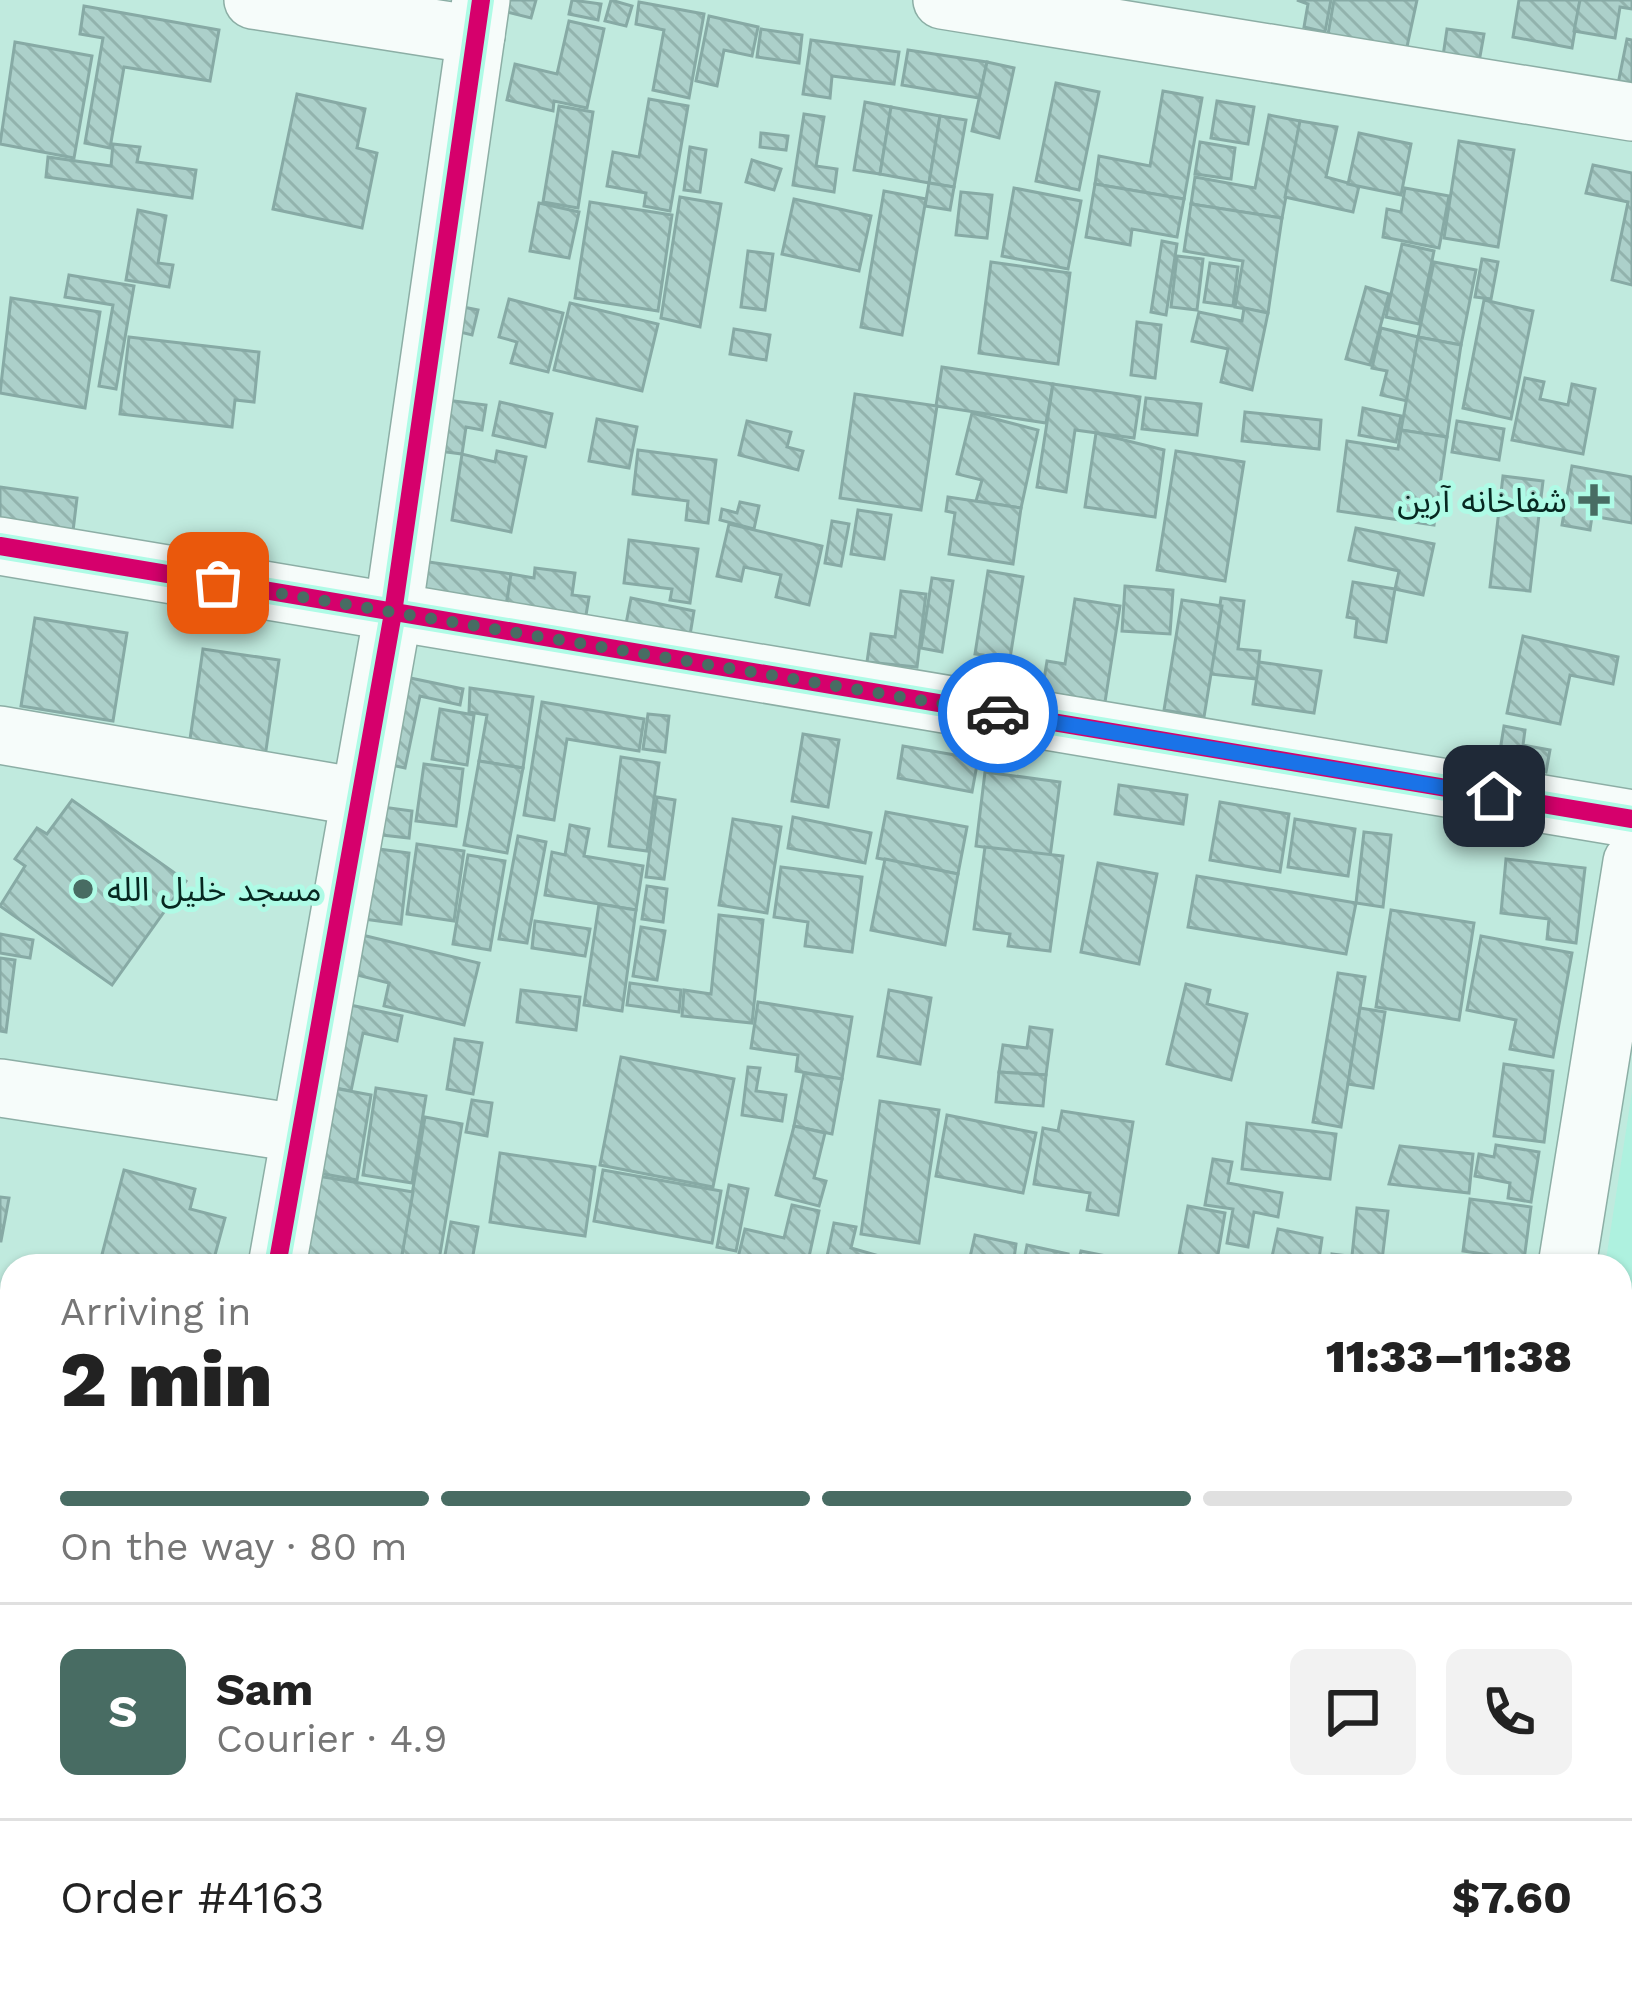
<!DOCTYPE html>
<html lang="en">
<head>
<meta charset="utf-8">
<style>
	:root { --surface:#fff; --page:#f2f2f2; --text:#222; --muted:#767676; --line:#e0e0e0; --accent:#486c63 }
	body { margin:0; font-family:"Work Sans","Noto Sans Arabic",sans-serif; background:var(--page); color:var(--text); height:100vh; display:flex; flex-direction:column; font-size:45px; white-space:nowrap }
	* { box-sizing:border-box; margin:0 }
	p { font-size:39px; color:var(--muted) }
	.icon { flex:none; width:66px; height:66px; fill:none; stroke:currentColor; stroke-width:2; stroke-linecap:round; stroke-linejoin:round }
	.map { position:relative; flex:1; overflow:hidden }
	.drawer { position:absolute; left:0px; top:1254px; width:1632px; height:744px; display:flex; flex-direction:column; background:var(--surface); border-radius:36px 36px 0 0; box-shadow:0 3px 9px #0004 }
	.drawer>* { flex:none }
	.pin { position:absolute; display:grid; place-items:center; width:102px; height:102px; color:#fff; margin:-51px; border-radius:24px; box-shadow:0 6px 18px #0006 }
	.courier { position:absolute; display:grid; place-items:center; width:120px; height:120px; margin:-60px; border:9px solid #1a73e8; border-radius:50%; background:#fff; color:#222; box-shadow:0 3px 15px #0007 }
	.summary em { font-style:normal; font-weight:800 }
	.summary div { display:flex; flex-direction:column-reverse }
	.summary { display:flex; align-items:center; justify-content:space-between; height:204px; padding:0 60px }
	h1 { font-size:78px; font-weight:800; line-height:90px }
	.bar { display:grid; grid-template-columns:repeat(4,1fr); gap:18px 12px; align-content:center; height:144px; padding:0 60px }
	.bar i { height:15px; border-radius:9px; background:var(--line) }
	.bar .selected { background:var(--accent) }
	.bar p { grid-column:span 4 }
	.line { display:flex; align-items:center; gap:30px; padding:0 60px; border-top:3px solid var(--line) }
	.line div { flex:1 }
	.round { display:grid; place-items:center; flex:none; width:126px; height:126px; border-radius:18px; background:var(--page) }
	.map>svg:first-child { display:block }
	.built { fill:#aef1df }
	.building { fill:url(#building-back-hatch); stroke:#87aaa5; stroke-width:3 }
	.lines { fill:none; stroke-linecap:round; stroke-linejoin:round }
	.minor-casing { stroke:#8caea5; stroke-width:60 }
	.minor { stroke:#f6fcfa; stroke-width:57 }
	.cycleway-casing { stroke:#affbe6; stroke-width:26 }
	.cycleway { stroke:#d6006c; stroke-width:18 }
	.done { stroke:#486c63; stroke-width:12; stroke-dasharray:0 21.6 }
	.route { stroke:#1a73e8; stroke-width:15 }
	.poi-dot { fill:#486c63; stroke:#affbe6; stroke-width:4.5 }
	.labels { text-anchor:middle; stroke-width:10; stroke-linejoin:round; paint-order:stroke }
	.poi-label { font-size:33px; fill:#072821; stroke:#affbe6; text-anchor:end }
</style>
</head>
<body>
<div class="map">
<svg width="1632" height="1998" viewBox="0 0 1632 1998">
	<defs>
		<pattern id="building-back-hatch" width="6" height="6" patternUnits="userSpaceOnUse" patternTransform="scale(3)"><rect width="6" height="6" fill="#acd0ca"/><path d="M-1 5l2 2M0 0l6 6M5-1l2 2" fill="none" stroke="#92b3ad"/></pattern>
	</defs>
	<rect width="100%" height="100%" fill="#c0eade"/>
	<path class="built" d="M1632,1092V1479L1620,1477V1266H1605Z"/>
	<g class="building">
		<path d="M510,0H536L531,18L507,12Z"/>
		<path d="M572,0L601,4L598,20L569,14Z"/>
		<path d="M611,0L632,6L626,26L605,21Z"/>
		<path d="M1331,0L1325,32L1304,27L1308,4L1297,0Z"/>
		<path d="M1334,0H1417L1405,56L1327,40Z"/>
		<path d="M1519,0H1580L1572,48L1513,37Z"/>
		<path d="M1580,0H1632V9L1620,7L1615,38L1574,31Z"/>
		<path d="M639,2L704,14L689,98L653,90L664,30L636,24Z"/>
		<path d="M84,6L219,30L210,81L124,67L110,148L85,143L103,38L80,34Z"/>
		<path d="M709,16L758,27L752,56L724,50L717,86L696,81Z"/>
		<path d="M569,21L604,29L587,108L554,101L553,111L507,100L515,64L557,74Z"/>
		<path d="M761,29L802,35L799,63L757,57Z"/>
		<path d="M1447,29L1484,34L1479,62L1443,56Z"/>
		<path d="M1627,39L1632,40V87L1618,84Z"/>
		<path d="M811,40L899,52L894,84L832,76L830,98L803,94Z"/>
		<path d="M15,42L92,56L74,158L0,144Z"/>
		<path d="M908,50L987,62L979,98L902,85Z"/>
		<path d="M987,62L1014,68L999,138L972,131Z"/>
		<path d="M1056,83L1099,92L1079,190L1036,181Z"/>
		<path d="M1163,91L1202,98L1184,199L1095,184L1099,156L1150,166Z"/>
		<path d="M297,94L365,109L357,148L377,153L362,228L273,209Z"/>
		<path d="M649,99L688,106L670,211L644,206L646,193L607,186L613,152L639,157Z"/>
		<path d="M1217,101L1254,107L1248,144L1211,138Z"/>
		<path d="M865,102L891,107L880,174L854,170Z"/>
		<path d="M559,106L593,112L578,208L543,202Z"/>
		<path d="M891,107L940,116L929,183L880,174Z"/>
		<path d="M804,114L824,117L816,166L837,169L834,192L793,185Z"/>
		<path d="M1269,115L1300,121L1282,218L1191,204L1195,177L1255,188Z"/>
		<path d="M940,116L966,120L954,187L929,183Z"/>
		<path d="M1300,121L1337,127L1326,177L1359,186L1353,212L1285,197Z"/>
		<path d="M761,133L788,136L786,150L760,147Z"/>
		<path d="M1359,133L1411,144L1401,195L1348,184Z"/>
		<path d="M1459,141L1514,150L1498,247L1444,238Z"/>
		<path d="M1200,142L1235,148L1231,179L1195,174Z"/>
		<path d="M113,144L140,147L137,162L196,170L192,198L46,177L48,157L111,166Z"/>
		<path d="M690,147L706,150L700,192L684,190Z"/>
		<path d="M752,160L781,169L774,190L746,182Z"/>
		<path d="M1593,165L1632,173V285L1612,280L1628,202L1586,193Z"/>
		<path d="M929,183L954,187L950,210L925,206Z"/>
		<path d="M1095,184L1184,199L1177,237L1132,229L1130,245L1086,237Z"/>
		<path d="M1014,188L1081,201L1068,269L1002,256Z"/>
		<path d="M1405,188L1449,196L1439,248L1383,237L1387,209L1401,212Z"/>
		<path d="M884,191L926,199L902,335L861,327Z"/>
		<path d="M961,192L992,195L987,238L956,235Z"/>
		<path d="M680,197L721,204L700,327L661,318Z"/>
		<path d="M794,199L871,216L859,271L782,254Z"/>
		<path d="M590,202L672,215L658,311L575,298Z"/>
		<path d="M539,203L579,212L569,258L530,251Z"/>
		<path d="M1191,204L1282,218L1268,313L1235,307L1243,261L1184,251Z"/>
		<path d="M138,210L166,216L158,263L173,265L169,287L126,280Z"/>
		<path d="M1162,241L1177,244L1166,315L1151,312Z"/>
		<path d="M1402,244L1434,251L1419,324L1386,317Z"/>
		<path d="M748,251L773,254L765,310L741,307Z"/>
		<path d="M1177,256L1203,259L1197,310L1171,307Z"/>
		<path d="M1482,259L1498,262L1491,299L1475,297Z"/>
		<path d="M991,262L1070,273L1058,364L979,353Z"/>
		<path d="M1434,262L1476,270L1461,345L1418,337Z"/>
		<path d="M1210,263L1238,267L1233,306L1204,302Z"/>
		<path d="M69,275L134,286L116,389L99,386L113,305L65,297Z"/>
		<path d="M1366,287L1389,294L1370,365L1346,359Z"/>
		<path d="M11,298L100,312L85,408L0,393Z"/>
		<path d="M509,299L563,313L548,372L511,363L517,342L499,337Z"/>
		<path d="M1484,300L1533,311L1511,419L1463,408Z"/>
		<path d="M570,303L658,324L642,391L554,370Z"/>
		<path d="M453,305L478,310L472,335L448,329Z"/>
		<path d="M1244,308L1268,313L1252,390L1221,382L1228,349L1192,341L1199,312L1242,321Z"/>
		<path d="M1137,322L1161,325L1155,378L1131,375Z"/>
		<path d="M1381,328L1418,337L1407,401L1381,395L1387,371L1372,368Z"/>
		<path d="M734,329L770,335L766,360L730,354Z"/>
		<path d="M129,337L259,352L254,402L235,400L232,427L120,414Z"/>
		<path d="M1418,337L1461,345L1447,437L1401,430Z"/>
		<path d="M942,367L1053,384L1046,423L936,406Z"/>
		<path d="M1525,378L1544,382L1540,399L1568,405L1572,384L1595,389L1583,454L1512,440Z"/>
		<path d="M1053,384L1140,397L1134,438L1075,430L1066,492L1037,487Z"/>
		<path d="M855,394L937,406L921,510L840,498Z"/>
		<path d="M1146,398L1201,404L1197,435L1142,429Z"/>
		<path d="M438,399L486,405L482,430L466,427L462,454L431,450Z"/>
		<path d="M500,402L552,414L545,447L493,435Z"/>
		<path d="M1363,408L1401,416L1396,442L1359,435Z"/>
		<path d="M1245,412L1321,420L1319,449L1242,441Z"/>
		<path d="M972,413L1038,430L1021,508L976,501L982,480L957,474Z"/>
		<path d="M597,419L637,427L629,468L589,461Z"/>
		<path d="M747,421L791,432L787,447L803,451L798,470L739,455Z"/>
		<path d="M1457,421L1504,429L1499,460L1452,452Z"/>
		<path d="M1401,430L1447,437L1434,525L1338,511L1347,441L1398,449Z"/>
		<path d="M1096,433L1164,450L1155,517L1085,507Z"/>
		<path d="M638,450L716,460L708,523L686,520L688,501L633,494Z"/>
		<path d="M497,451L526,457L511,532L452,520L462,454L495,462Z"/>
		<path d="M1176,451L1244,462L1225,581L1157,570Z"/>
		<path d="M1572,466L1632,477V523L1592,516L1590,530L1562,525Z"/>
		<path d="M1503,476L1543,481L1530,591L1490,587Z"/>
		<path d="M0,487L77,498L73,531L0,521Z"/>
		<path d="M948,497L1021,508L1013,564L949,554L955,513L946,511Z"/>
		<path d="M740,502L759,506L754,529L720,520L722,509L737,513Z"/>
		<path d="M858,510L891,515L884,559L851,554Z"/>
		<path d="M832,521L849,524L841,566L825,563Z"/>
		<path d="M729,524L822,546L809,605L776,597L781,575L744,567L741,581L717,576Z"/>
		<path d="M1356,528L1434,544L1423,595L1395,589L1399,571L1349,560Z"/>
		<path d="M629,540L698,549L690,603L670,600L672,589L624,583Z"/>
		<path d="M415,560L511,574L505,614L409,600Z"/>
		<path d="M535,568L575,573L572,595L589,597L584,627L505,614L511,574L534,578Z"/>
		<path d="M988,571L1023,577L1007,677L980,673L983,655L975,654Z"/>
		<path d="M932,578L953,581L942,652L921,648Z"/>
		<path d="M1353,582L1395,589L1386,642L1355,637L1357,619L1347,617Z"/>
		<path d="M1125,586L1173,590L1170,634L1122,631Z"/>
		<path d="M901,591L926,594L917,667L867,662L871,634L895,637Z"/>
		<path d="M631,598L694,611L689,641L625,629Z"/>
		<path d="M1221,598L1244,601L1238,649L1260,651L1257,679L1210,674Z"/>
		<path d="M1075,599L1120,606L1105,702L1042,692L1047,661L1065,664Z"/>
		<path d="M1182,600L1222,606L1204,717L1164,710Z"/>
		<path d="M35,618L127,633L113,721L21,706Z"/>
		<path d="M1523,636L1618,657L1613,684L1570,675L1560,724L1507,713Z"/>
		<path d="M203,649L279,660L264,764L188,753Z"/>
		<path d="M1259,662L1321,671L1314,713L1253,704Z"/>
		<path d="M396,675L463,689L460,705L420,696L405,768L378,762Z"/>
		<path d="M470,688L533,697L523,768L479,761L487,715L469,712Z"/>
		<path d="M542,702L644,719L639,751L567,739L554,820L524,815Z"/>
		<path d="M440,709L474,715L467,765L432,759Z"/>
		<path d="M648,714L669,716L665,752L643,749Z"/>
		<path d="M1504,726L1525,730L1523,745L1550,750L1546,772L1498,763Z"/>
		<path d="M803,734L839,740L828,807L792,801Z"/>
		<path d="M903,746L978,759L972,792L898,778Z"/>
		<path d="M621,757L659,763L647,851L609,846Z"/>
		<path d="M479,761L523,768L507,853L464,845Z"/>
		<path d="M424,764L463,769L456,826L416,821Z"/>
		<path d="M985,772L1060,782L1050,857L976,846Z"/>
		<path d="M1119,785L1187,795L1183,824L1115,814Z"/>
		<path d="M657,797L675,800L664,879L646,877Z"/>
		<path d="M72,800L186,881L112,985L0,906L25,866L15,859L37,828L47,834Z"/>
		<path d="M1220,802L1289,814L1280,872L1210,860Z"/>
		<path d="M375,806L412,811L409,838L372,834Z"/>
		<path d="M886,812L967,827L958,874L877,858Z"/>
		<path d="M793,817L871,833L865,863L788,848Z"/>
		<path d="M733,819L781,827L767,913L719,905Z"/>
		<path d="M1295,819L1355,829L1348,876L1288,867Z"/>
		<path d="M570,825L589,829L584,856L643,866L636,910L545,895L552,852L565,855Z"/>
		<path d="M1364,832L1391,835L1383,907L1356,903Z"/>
		<path d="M518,836L546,842L527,943L499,939Z"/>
		<path d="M417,844L464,851L454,921L407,914Z"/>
		<path d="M364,847L409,853L401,924L356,918Z"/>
		<path d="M985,847L1063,856L1050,951L1008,946L1010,934L974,929Z"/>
		<path d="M468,855L505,861L490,950L453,944Z"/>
		<path d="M885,859L958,874L945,945L871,930Z"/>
		<path d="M1506,859L1585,868L1576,943L1547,939L1549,919L1501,913Z"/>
		<path d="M1098,863L1157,874L1139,964L1081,952Z"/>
		<path d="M781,867L862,877L852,952L805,946L808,922L774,917Z"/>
		<path d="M1197,876L1356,903L1346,954L1188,927Z"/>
		<path d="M647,886L667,889L663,922L642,919Z"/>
		<path d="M599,904L636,910L622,1011L584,1005Z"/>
		<path d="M1391,910L1474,923L1459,1020L1376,1007Z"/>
		<path d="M719,915L763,920L752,1023L682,1016L684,990L711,994Z"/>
		<path d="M535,921L590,929L585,956L532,948Z"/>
		<path d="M641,927L665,931L657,980L633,976Z"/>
		<path d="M0,934L33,940L30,958L0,953Z"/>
		<path d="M362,935L479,963L464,1025L384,1006L389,983L353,974Z"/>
		<path d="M1481,936L1572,953L1553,1057L1510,1049L1516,1020L1467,1010Z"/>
		<path d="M0,958L15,960L6,1032L0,1031Z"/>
		<path d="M1338,973L1365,977L1341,1127L1313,1122Z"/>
		<path d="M630,983L681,990L679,1012L627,1005Z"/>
		<path d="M1186,984L1210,990L1207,1004L1247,1014L1231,1080L1167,1064Z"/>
		<path d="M521,990L580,997L576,1030L517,1022Z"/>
		<path d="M889,990L931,998L920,1064L878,1056Z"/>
		<path d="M336,1002L402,1016L397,1041L363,1033L351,1091L320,1085Z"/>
		<path d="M758,1002L852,1017L842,1079L796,1071L798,1055L751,1048Z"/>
		<path d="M1360,1008L1385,1012L1373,1088L1348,1084Z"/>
		<path d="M1030,1027L1052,1030L1046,1075L999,1072L1003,1045L1027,1048Z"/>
		<path d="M455,1039L482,1043L473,1094L447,1089Z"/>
		<path d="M621,1057L734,1079L713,1187L600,1165Z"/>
		<path d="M1504,1064L1553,1071L1544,1142L1494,1136Z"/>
		<path d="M748,1067L760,1068L756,1091L786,1095L782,1121L742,1115Z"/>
		<path d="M999,1072L1046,1075L1043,1106L996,1102Z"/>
		<path d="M804,1073L842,1079L832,1134L794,1126Z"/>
		<path d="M328,1087L371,1095L357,1180L313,1172Z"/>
		<path d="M376,1088L426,1096L412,1183L363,1175Z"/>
		<path d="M472,1100L492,1103L487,1136L466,1132Z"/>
		<path d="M880,1101L939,1110L919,1243L861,1234Z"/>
		<path d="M1062,1111L1133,1122L1118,1215L1087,1210L1090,1193L1034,1184L1043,1128L1058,1131Z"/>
		<path d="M947,1115L1036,1133L1023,1193L936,1176Z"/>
		<path d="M425,1117L462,1124L438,1266H400Z"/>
		<path d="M1247,1123L1336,1134L1330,1179L1242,1169Z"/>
		<path d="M794,1126L825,1133L814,1178L826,1181L819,1206L776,1195Z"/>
		<path d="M1496,1145L1539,1152L1531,1202L1508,1198L1510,1183L1475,1176L1479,1154L1494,1157Z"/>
		<path d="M1400,1146L1473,1154L1469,1193L1389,1184Z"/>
		<path d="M500,1153L595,1167L585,1236L490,1222Z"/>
		<path d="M1213,1159L1232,1162L1228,1183L1282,1193L1278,1217L1254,1212L1248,1247L1227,1243L1233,1209L1205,1205Z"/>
		<path d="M124,1170L195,1189L190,1209L225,1218L212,1266H99Z"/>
		<path d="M603,1170L721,1191L712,1243L594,1221Z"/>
		<path d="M312,1175L413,1192L400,1266H296Z"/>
		<path d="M729,1185L748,1189L736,1251L717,1247Z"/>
		<path d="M0,1197L9,1198L1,1241H0Z"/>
		<path d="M1470,1199L1531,1207L1524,1260L1463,1251Z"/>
		<path d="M792,1205L819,1211L807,1266H736L745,1229L784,1238Z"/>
		<path d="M1188,1206L1225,1213L1216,1266H1177Z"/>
		<path d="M1357,1208L1388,1211L1382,1260L1352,1256Z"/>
		<path d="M451,1222L478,1227L471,1266H443Z"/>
		<path d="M834,1223L856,1227L851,1248L914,1266H825Z"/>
		<path d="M1278,1229L1322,1238L1318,1266H1270Z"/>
		<path d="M975,1235L1016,1244L1013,1266L969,1262Z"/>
		<path d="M1027,1245L1068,1254L1065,1266H1023Z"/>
		<path d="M1081,1251L1116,1258L1114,1266H1077Z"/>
		<path d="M1332,1254L1390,1261V1266H1331Z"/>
		<path d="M487,1256L532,1266H485Z"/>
		<path d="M0,1320L12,1321L6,1418L0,1417Z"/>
		<path d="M7,1616L12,1617V1666L0,1663Z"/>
		<path d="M1625,1798L1632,1799V1826L1620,1824Z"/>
		<path d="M0,1957L12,1958V1990L0,1988Z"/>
		<path d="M1632,1969V1998H1597L1598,1986L1629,1988Z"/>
		<path d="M26,1986H105L104,1998H24Z"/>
		<path d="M180,1986H228L226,1998H178Z"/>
		<path d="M431,1986H511L509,1998H429Z"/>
		<path d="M553,1986H698L696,1998H551Z"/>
		<path d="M1467,1986H1510L1508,1998H1465Z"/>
		<path d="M349,1988L383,1994L382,1998H348Z"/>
	</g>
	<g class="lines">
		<defs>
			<g id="minor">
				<path d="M253,0L476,35"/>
				<path d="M942,0L1632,112"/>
				<path d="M0,546L1632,819"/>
				<path d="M0,735L359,797"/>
				<path d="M0,1088L298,1133"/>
				<path d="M277,1266L393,613L481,0"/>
				<path d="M1567,1266L1632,862"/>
				<path d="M1620,1517L1632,1518"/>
				<path d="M0,1805L12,1808"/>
				<path d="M1118,1986L1193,1998"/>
				<path d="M143,1998L145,1986"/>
				<path d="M1449,1998L1451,1986"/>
			</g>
		</defs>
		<use href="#minor" class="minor-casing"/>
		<use href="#minor" class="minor"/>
		<defs>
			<g id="cycleway">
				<path d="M0,546L1632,819"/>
				<path d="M277,1266L393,613L481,0"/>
			</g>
		</defs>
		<use href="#cycleway" class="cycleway-casing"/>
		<use href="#cycleway" class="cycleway"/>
	</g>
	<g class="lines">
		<path class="done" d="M218,583L998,713"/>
		<path class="route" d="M998,713L1494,796"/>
	</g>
	<g class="poi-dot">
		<path d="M1588 482h12v12h12v12h-12v12h-12v-12h-12v-12h12z"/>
		<circle cx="83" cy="889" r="12"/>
	</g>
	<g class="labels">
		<g class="poi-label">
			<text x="1567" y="512">شفاخانه آرین</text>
			<text x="107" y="901" text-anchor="start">مسجد خلیل الله</text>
		</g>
	</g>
</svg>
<div class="pin" style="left:218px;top:583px;background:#ea580c"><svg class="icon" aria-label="bag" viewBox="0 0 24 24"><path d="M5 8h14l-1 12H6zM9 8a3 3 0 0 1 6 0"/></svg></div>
<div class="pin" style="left:1494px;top:796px;background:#1f2937"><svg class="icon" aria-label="home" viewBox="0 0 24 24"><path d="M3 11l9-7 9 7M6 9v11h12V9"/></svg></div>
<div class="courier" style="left:998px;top:713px"><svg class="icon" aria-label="car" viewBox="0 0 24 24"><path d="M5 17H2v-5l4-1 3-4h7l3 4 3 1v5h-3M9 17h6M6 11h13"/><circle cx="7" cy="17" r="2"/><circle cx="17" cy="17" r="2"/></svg></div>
<section class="drawer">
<div class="summary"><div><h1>2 min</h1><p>Arriving in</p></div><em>11:33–11:38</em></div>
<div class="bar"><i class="selected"></i><i class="selected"></i><i class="selected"></i><i></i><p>On the way · 80 m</p></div>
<div class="line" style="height:216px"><b class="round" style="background:var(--accent);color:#fff">S</b><div><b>Sam</b><p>Courier · 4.9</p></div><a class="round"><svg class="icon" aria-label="chat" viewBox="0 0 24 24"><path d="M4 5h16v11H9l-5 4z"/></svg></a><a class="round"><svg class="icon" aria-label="phone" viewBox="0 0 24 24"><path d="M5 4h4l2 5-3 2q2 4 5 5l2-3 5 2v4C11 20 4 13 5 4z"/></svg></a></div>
<div class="line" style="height:156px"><div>Order #4163</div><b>$7.60</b></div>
</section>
</div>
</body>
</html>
